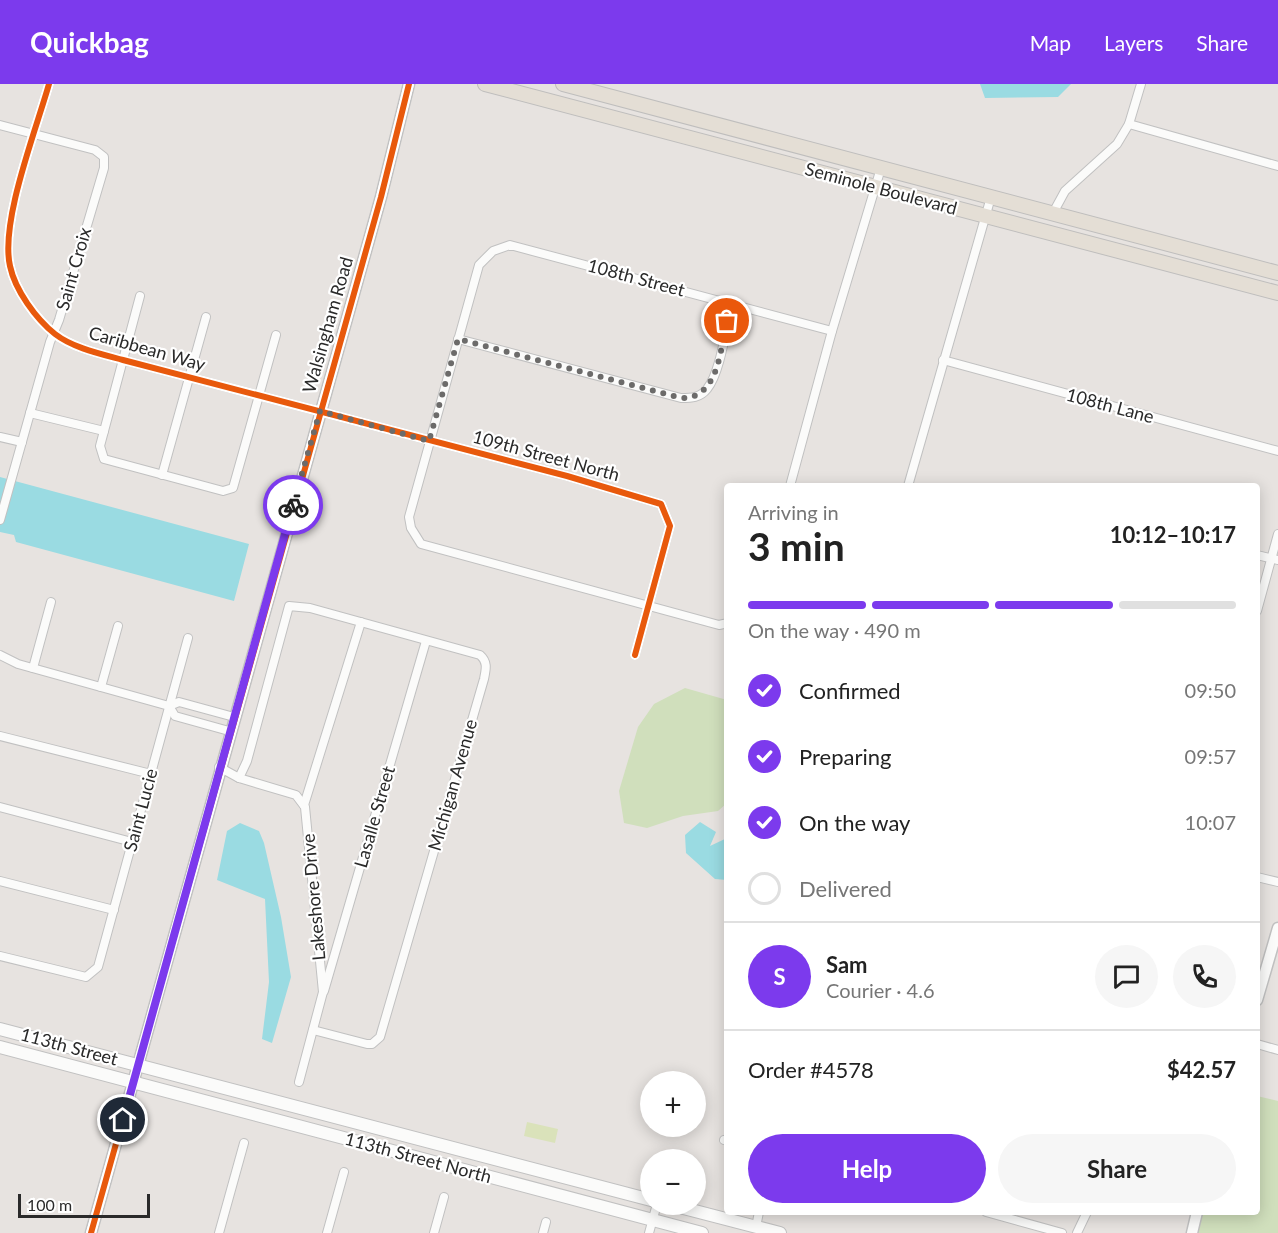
<!DOCTYPE html>
<html lang="en">
<head>
<meta charset="utf-8">
<style>
	:root { --surface:#fff; --page:#f6f6f6; --text:#222; --muted:#767676; --line:#e0e0e0; --accent:#7c3aed }
	body { margin:0; font-family:Lato,sans-serif; background:var(--page); color:var(--text); height:100vh; display:flex; flex-direction:column; font-size:22px; white-space:nowrap }
	* { box-sizing:border-box; margin:0 }
	p { font-size:20px; color:var(--muted) }
	.icon { flex:none; width:33px; height:33px; fill:none; stroke:currentColor; stroke-width:2; stroke-linecap:round; stroke-linejoin:round }
	.map { position:relative; flex:1; overflow:hidden }
	.panel { position:absolute; left:724px; top:399px; width:536px; height:732px; display:flex; flex-direction:column; background:var(--surface); border-radius:6px; box-shadow:0 3px 15px #0003 }
	.panel>* { flex:none }
	.tools { position:absolute; left:640px; top:987px; display:grid; gap:12px }
	.tools a { display:grid; place-items:center; width:66px; height:66px; border-radius:50%; background:var(--surface); box-shadow:0 3px 15px #0003; font-size:30px }
	.scale { position:absolute; left:18px; bottom:15px; width:132px; box-sizing:border-box; padding-left:6px; border:3px solid #2a2a2a; border-top:0; font-size:16px; line-height:21px; white-space:nowrap; color:#2a2a2a; -webkit-text-stroke:4px #fff; paint-order:stroke }
	.pin { position:absolute; display:grid; place-items:center; width:51px; height:51px; color:#fff; margin:-26px; border:3px solid #fff; border-radius:50%; box-shadow:0 2px 6px #0007 }
	.courier { position:absolute; display:grid; place-items:center; width:60px; height:60px; margin:-30px; border:4px solid #7c3aed; border-radius:50%; background:#fff; color:#222; box-shadow:0 2px 8px #0007 }
	.summary em { font-style:normal; font-weight:700 }
	.summary div { display:flex; flex-direction:column-reverse }
	.summary { display:flex; align-items:center; justify-content:space-between; height:102px; padding:0 24px }
	h1 { font-size:39px; font-weight:700; line-height:45px }
	.bar { display:grid; grid-template-columns:repeat(4,1fr); gap:9px 6px; align-content:center; height:72px; padding:0 24px }
	.bar i { height:8px; border-radius:4px; background:var(--line) }
	.bar .active { background:var(--accent) }
	.bar p { grid-column:span 4 }
	.line { display:flex; align-items:center; gap:15px; padding:0 24px; border-top:2px solid var(--line) }
	.line div { flex:1 }
	.round { display:grid; place-items:center; flex:none; width:63px; height:63px; border-radius:32px; background:var(--page) }
	ol { padding:0 24px; list-style:none }
	li { display:flex; align-items:center; gap:18px; height:66px }
	li p { margin-inline-start:auto }
	li .icon { padding:6px; border-radius:50%; background:var(--accent); color:#fff; stroke-width:4 }
	li:last-child { color:var(--muted) }
	li i { width:33px; height:33px; border:3px solid var(--line); border-radius:50% }
	.button { display:flex; gap:12px; margin-top:auto; padding:12px 24px }
	.button a { flex:1; height:69px; border-radius:36px; background:var(--accent); color:#fff; font-size:24px; font-weight:700; line-height:69px; text-align:center }
	.button a+a { background:var(--page); color:var(--text) }
	header { display:flex; align-items:center; gap:36px; box-sizing:border-box; height:84px; padding:0 30px; background:var(--accent); color:#fff }
	header strong { font-size:28px }
	nav { display:flex; gap:33px; margin-inline-start:auto; font-size:21px }
	.map>svg:first-child { display:block }
	.green { fill:#d0dfbc }
	.pitch { fill:#dae2ba }
	.water { fill:#9adbe2 }
	.lines { fill:none; stroke-linecap:round; stroke-linejoin:round }
	.minor-casing { stroke:#c1c1c1; stroke-width:10 }
	.tertiary-casing { stroke:#c1c1c1; stroke-width:13 }
	.secondary-casing { stroke:#c1c1c1; stroke-width:14 }
	.primary-casing { stroke:#bfbebd; stroke-width:16 }
	.minor { stroke:#fbfbfa; stroke-width:8 }
	.tertiary { stroke:#fbfbfa; stroke-width:10 }
	.secondary { stroke:#fbfbfa; stroke-width:12 }
	.primary { stroke:#e4ded5; stroke-width:14 }
	.cycleway-casing { stroke:#fff; stroke-width:10 }
	.cycleway { stroke:#e8590c; stroke-width:6 }
	.done { stroke:#6c6b6a; stroke-width:6; stroke-dasharray:0 10.8 }
	.route { stroke:#7c3aed; stroke-width:8 }
	.labels { text-anchor:middle; stroke-width:4.5; stroke-linejoin:round; paint-order:stroke }
	.street-label { font-size:18px; fill:#2a2a2a; stroke:#fff }
</style>
</head>
<body>
<header>
<strong>Quickbag</strong>
<nav><a>Map</a><a>Layers</a><a>Share</a></nav>
</header>
<div class="map">
<svg width="1278" height="1149" viewBox="0 0 1278 1149">
	<rect width="100%" height="100%" fill="#e7e3e0"/>
	<g class="green">
		<path d="M685,604L727,616V719L718,727L683,732L647,744L624,739L619,707L638,643L654,620Z"/>
		<path d="M1257,1012L1278,1017V1149H1197L1203,1128H1257Z"/>
	</g>
	<path class="pitch" d="M527,1038L558,1045L555,1059L524,1052Z"/>
	<g class="water">
		<path d="M980,0H1071L1058,13L985,14Z"/>
		<path d="M0,393L249,460L234,517L16,458L14,451L0,448Z"/>
		<path d="M700,738L716,748L710,762L727,754V796L715,795L686,769L685,751Z"/>
		<path d="M240,739L259,747L264,759L281,833L291,893L272,959L262,955L269,898L265,815L217,796L227,747Z"/>
	</g>
	<g class="lines">
		<defs>
			<g id="minor">
				<path d="M49,0C36,46 0,138 10,182C15,206 36,235 55,250C73,264 101,270 123,276L567,392L661,420L670,442L635,571"/>
				<path d="M1129,40L1278,82"/>
				<path d="M0,41L95,66L104,73V84L59,236L50,258L0,436"/>
				<path d="M1053,129L1065,107L1117,60L1129,40L1141,0"/>
				<path d="M140,212L100,362L104,375L223,407L233,404L276,251"/>
				<path d="M458,255L681,314C691,314 700,314 707,305C721,288 726,242 732,219"/>
				<path d="M943,276L1278,367"/>
				<path d="M30,329L104,347"/>
				<path d="M0,353L22,358"/>
				<path d="M162,391L206,233"/>
				<path d="M790,402L832,247L881,84"/>
				<path d="M908,402L991,113"/>
				<path d="M1257,471L1278,476"/>
				<path d="M1257,527L1278,450"/>
				<path d="M728,539L719,541L421,460L411,444L409,433L479,181L493,167L510,161L832,247"/>
				<path d="M0,571L18,580L169,622"/>
				<path d="M33,584L51,518"/>
				<path d="M101,603L118,542"/>
				<path d="M169,622L175,632L229,647"/>
				<path d="M169,622L179,618L234,633"/>
				<path d="M0,652L151,690"/>
				<path d="M219,683L239,694L296,711L305,723L323,908L299,998"/>
				<path d="M239,694L247,677L289,522L310,524L480,571C488,578 486,585 484,595L380,953L372,960H367L313,946"/>
				<path d="M304,721L361,538"/>
				<path d="M0,723L132,758"/>
				<path d="M1257,793L1278,798"/>
				<path d="M0,797L114,826"/>
				<path d="M0,872L86,893L98,883L188,554"/>
				<path d="M324,907L426,557"/>
				<path d="M1257,960L1278,966"/>
				<path d="M724,1056L728,1057"/>
				<path d="M986,1128L1062,1149"/>
				<path d="M756,1143L759,1128"/>
				<path d="M219,1149L244,1059"/>
				<path d="M327,1149L344,1088"/>
				<path d="M434,1149L444,1113"/>
				<path d="M543,1149L546,1138"/>
				<path d="M649,1149L657,1120"/>
				<path d="M1077,1149L1087,1128"/>
			</g>
			<g id="tertiary">
				<path d="M1257,916L1278,844"/>
				<path d="M91,1149L381,113L409,0"/>
				<path d="M1192,1149L1197,1128"/>
			</g>
			<g id="secondary">
				<path d="M0,945L651,1116"/>
				<path d="M0,963L702,1149"/>
				<path d="M668,1120L780,1149"/>
			</g>
			<g id="primary">
				<path d="M485,0L1278,209"/>
				<path d="M563,0L1278,189"/>
			</g>
		</defs>
		<use href="#minor" class="minor-casing"/>
		<use href="#tertiary" class="tertiary-casing"/>
		<use href="#secondary" class="secondary-casing"/>
		<use href="#primary" class="primary-casing"/>
		<use href="#minor" class="minor"/>
		<use href="#tertiary" class="tertiary"/>
		<use href="#secondary" class="secondary"/>
		<use href="#primary" class="primary"/>
		<defs>
			<g id="cycleway">
				<path d="M49,0C36,46 0,138 10,182C15,206 36,235 55,250C73,264 101,270 123,276L567,392L661,420L670,442L635,571"/>
				<path d="M91,1149L381,113L409,0"/>
			</g>
		</defs>
		<use href="#cycleway" class="cycleway-casing"/>
		<use href="#cycleway" class="cycleway"/>
	</g>
	<g class="lines">
		<path class="done" d="M293,421L320,327L429,357L458,255L681,314C719,315 720,265 727,237"/>
		<path class="route" d="M123,1036L293,421"/>
	</g>
	<g class="labels">
		<g class="street-label">
			<text transform="translate(881 105) rotate(15)" y="6">Seminole Boulevard</text>
			<text transform="translate(74 185) rotate(-74)" y="6">Saint Croix</text>
			<text transform="translate(636 194) rotate(15)" y="6">108th Street</text>
			<text transform="translate(328 241) rotate(-74)" y="6">Walsingham Road</text>
			<text transform="translate(147 265) rotate(16)" y="6">Caribbean Way</text>
			<text transform="translate(1110 322) rotate(15)" y="6">108th Lane</text>
			<text transform="translate(546 372) rotate(15)" y="6">109th Street North</text>
			<text transform="translate(453 701) rotate(-74)" y="6">Michigan Avenue</text>
			<text transform="translate(141 726) rotate(-75)" y="6">Saint Lucie</text>
			<text transform="translate(375 733) rotate(-74)" y="6">Lasalle Street</text>
			<text transform="translate(314 813) rotate(-95)" y="6">Lakeshore Drive</text>
			<text transform="translate(69 963) rotate(15)" y="6">113th Street</text>
			<text transform="translate(418 1074) rotate(15)" y="6">113th Street North</text>
		</g>
	</g>
</svg>
<div class="tools">
<a>+</a>
<a>−</a>
</div>
<div class="scale">100 m</div>
<div class="pin" style="left:727px;top:237px;background:#ea580c"><svg class="icon" aria-label="bag" viewBox="0 0 24 24"><path d="M5 8h14l-1 12H6zM9 8a3 3 0 0 1 6 0"/></svg></div>
<div class="pin" style="left:123px;top:1036px;background:#1f2937"><svg class="icon" aria-label="home" viewBox="0 0 24 24"><path d="M3 11l9-7 9 7M6 9v11h12V9"/></svg></div>
<div class="courier" style="left:293px;top:421px"><svg class="icon" aria-label="bike" viewBox="0 0 24 24"><circle cx="6" cy="16" r="4"/><circle cx="18" cy="16" r="4"/><path d="M6 16l4-8h5l3 8M10 8l3 8H6M13 5h3"/></svg></div>
<section class="panel">
<div class="summary"><div><h1>3 min</h1><p>Arriving in</p></div><em>10:12–10:17</em></div>
<div class="bar"><i class="active"></i><i class="active"></i><i class="active"></i><i></i><p>On the way · 490 m</p></div>
<ol>
<li><svg class="icon" aria-label="check" viewBox="0 0 24 24"><path d="M5 12l5 5 9-10"/></svg>Confirmed<p>09:50</p></li>
<li><svg class="icon" aria-label="check" viewBox="0 0 24 24"><path d="M5 12l5 5 9-10"/></svg>Preparing<p>09:57</p></li>
<li><svg class="icon" aria-label="check" viewBox="0 0 24 24"><path d="M5 12l5 5 9-10"/></svg>On the way<p>10:07</p></li>
<li><i></i>Delivered</li>
</ol>
<div class="line" style="height:108px"><b class="round" style="background:var(--accent);color:#fff">S</b><div><b>Sam</b><p>Courier · 4.6</p></div><a class="round"><svg class="icon" aria-label="chat" viewBox="0 0 24 24"><path d="M4 5h16v11H9l-5 4z"/></svg></a><a class="round"><svg class="icon" aria-label="phone" viewBox="0 0 24 24"><path d="M5 4h4l2 5-3 2q2 4 5 5l2-3 5 2v4C11 20 4 13 5 4z"/></svg></a></div>
<div class="line" style="height:78px"><div>Order #4578</div><b>$42.57</b></div>
<div class="button"><a>Help</a><a>Share</a></div>
</section>
</div>
</body>
</html>
